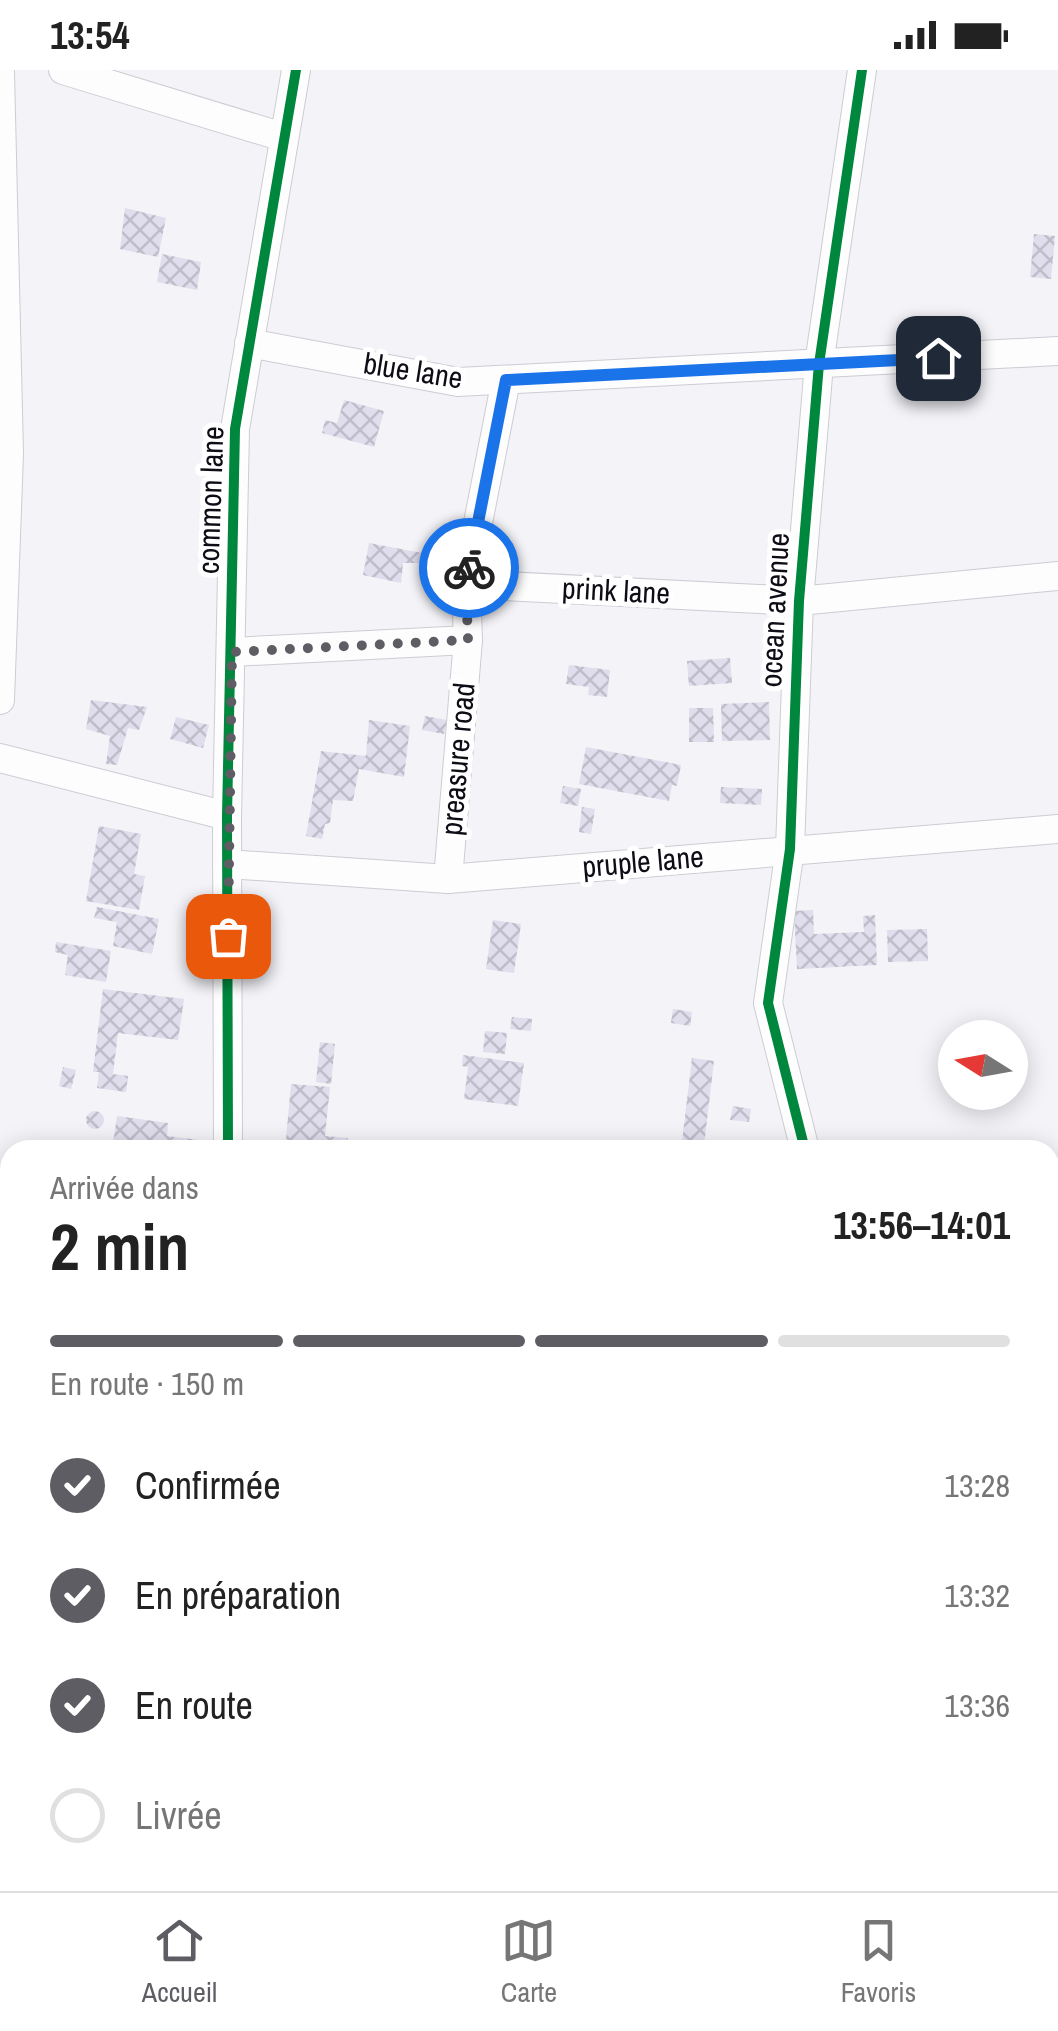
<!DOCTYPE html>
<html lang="fr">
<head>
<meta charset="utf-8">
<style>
	:root { --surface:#fff; --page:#f2f2f2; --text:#222; --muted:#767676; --line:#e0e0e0; --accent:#5e5d64 }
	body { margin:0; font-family:"Archivo Narrow",sans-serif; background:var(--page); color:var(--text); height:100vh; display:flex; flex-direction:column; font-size:38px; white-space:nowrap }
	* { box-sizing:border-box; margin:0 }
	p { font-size:32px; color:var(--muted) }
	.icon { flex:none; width:55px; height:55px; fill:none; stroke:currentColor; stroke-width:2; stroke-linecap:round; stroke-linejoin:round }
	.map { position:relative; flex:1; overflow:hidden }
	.details { position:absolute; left:0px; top:1070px; width:1060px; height:752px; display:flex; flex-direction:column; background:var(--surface); border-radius:30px 30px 0 0; box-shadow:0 5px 25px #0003 }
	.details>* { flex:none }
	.needle { width:65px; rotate:281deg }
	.tools { position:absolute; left:938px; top:950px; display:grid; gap:20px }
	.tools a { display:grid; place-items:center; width:90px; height:90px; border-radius:50%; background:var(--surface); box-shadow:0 5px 25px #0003; font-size:50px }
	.pin { position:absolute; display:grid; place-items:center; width:85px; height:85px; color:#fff; margin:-42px; border-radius:20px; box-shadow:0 5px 15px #0006 }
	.courier { position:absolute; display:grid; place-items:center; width:100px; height:100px; margin:-50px; border:8px solid #1a73e8; border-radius:50%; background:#fff; color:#222; box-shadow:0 2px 12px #0007 }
	.overview em { font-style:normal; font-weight:800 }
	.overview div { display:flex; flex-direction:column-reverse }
	.overview { display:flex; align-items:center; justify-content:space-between; height:170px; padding:0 50px }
	h1 { font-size:65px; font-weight:800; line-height:75px }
	.bar { display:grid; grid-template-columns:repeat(4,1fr); gap:15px 10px; align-content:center; height:120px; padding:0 50px }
	.bar i { height:12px; border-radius:8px; background:var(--line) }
	.bar .current { background:var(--accent) }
	.bar p { grid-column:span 4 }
	ol { padding:0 50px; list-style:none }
	li { display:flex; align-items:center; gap:30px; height:110px }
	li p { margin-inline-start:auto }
	li .icon { padding:10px; border-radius:50%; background:var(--accent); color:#fff; stroke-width:4 }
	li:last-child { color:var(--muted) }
	li i { width:55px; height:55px; border:5px solid var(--line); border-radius:50% }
	.status { display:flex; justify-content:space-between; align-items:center; height:70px; padding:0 50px; background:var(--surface); direction:ltr }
	.status svg { height:28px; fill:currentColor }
	.tab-bar { display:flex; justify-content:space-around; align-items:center; height:140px; border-top:2px solid var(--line); background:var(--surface); font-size:28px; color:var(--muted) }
	.tab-bar a { display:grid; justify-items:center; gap:5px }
	.tab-bar .current { color:var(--accent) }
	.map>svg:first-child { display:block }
	.building { fill:url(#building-cross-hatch) }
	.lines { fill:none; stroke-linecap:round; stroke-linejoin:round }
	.minor-casing { stroke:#cdccd4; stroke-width:30 }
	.minor { stroke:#fdfdfe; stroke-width:28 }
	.cycleway-casing { stroke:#fff; stroke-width:16 }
	.cycleway { stroke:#00873e; stroke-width:10 }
	.done { stroke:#5e5d64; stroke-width:10; stroke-dasharray:0 18 }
	.route { stroke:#1a73e8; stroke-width:12 }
	.labels { text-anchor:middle; stroke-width:10; stroke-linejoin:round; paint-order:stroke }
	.street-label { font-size:30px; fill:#0e0c15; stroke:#fff }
</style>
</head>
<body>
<div class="status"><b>13:54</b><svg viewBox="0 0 49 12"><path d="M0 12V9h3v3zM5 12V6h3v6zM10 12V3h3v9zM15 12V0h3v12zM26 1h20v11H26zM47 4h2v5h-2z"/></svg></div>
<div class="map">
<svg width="1058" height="1821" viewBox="0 0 1058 1821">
	<defs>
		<pattern id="building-cross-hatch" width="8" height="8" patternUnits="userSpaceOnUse" patternTransform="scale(2.5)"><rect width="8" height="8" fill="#e0deec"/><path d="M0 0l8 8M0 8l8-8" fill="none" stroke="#bfbdca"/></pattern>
	</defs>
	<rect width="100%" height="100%" fill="#f3f3f8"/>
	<g class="building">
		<path d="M125,138L166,148L158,187L120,179Z"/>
		<path d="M1034,164L1055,166L1051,209L1030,207Z"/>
		<path d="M162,184L201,192L197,220L157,212Z"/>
		<path d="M344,330L384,341L374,377L322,363L325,350L337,353Z"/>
		<path d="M369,473L422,483L420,493H403L401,513L363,505Z"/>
		<path d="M730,588L732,613L689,616L687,591Z"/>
		<path d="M569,595L610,600L607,627L588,625L589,617L566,614Z"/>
		<path d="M91,630L147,637L139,660L128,658L117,695L106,694L110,666L86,659Z"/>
		<path d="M769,632L770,670L722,671L721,634Z"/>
		<path d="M689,638H713L714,672H689Z"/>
		<path d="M425,646L447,650L444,664L422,660Z"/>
		<path d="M176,647L209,655L203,678L170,669Z"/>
		<path d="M369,650L410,656L404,707L359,699L353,731L333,730L330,753L325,754L322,769L306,766L321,681L366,686Z"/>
		<path d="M586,677L681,695L677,716L672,715L669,731L579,714Z"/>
		<path d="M563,716L581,719L578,736L560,733Z"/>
		<path d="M721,717L762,719L761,735L720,733Z"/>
		<path d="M582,737L595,739L591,764L579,762Z"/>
		<path d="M99,756L141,764L134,804L145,806L139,840L86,831Z"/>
		<path d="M97,837L159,849L152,884L113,876L117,852L94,848Z"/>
		<path d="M813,840L814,864L864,862L863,846L875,845L877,895L797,899L794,841Z"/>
		<path d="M493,850L521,854L514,903L486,899Z"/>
		<path d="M927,859L928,891L888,892L887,860Z"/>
		<path d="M56,872L111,881L106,912L65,905L68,885L55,882Z"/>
		<path d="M103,919L184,929L178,970L118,963L113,1004L128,1006L126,1022L97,1018L99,1002H93Z"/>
		<path d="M673,939L692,942L690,956L671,953Z"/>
		<path d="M512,947L532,949L531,961L510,959Z"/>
		<path d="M485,961L507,963L505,984L483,982Z"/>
		<path d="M320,972L335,974L331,1014L316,1012Z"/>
		<path d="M463,985L524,993L518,1036L464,1029L468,997L462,996Z"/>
		<path d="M692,988L714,991L704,1075L682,1072Z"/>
		<path d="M63,997L76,1000L71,1019L59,1016Z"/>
		<path d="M291,1014L330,1017L325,1066L348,1068L347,1080H285Z"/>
		<path d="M733,1036L751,1039L749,1052L730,1050Z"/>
		<circle cx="95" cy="1050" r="9"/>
		<path d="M117,1046L168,1053L167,1066L199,1070L198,1080H112Z"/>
		<path d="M312,1812H347L346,1821H311Z"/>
		<path d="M445,1812H493L492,1821H444Z"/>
	</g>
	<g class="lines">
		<defs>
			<g id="minor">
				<path d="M63,0L283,67"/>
				<path d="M0,2L9,384L0,630"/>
				<path d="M249,273L458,312L1058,281"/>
				<path d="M466,514L506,310"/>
				<path d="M232,582L468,570L466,514L799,531L1058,506"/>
				<path d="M0,688L227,746"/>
				<path d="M227,794L448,809L1058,759"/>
				<path d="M448,809L468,570"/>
				<path d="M228,1080L227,746L235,359L296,0"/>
				<path d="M805,1080L768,933L790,779L799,531L819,294L862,0"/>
				<path d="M0,1163L10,1166"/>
				<path d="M0,1476L10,1477"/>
				<path d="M1050,1547L1058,1548"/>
				<path d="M0,1640L10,1641"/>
				<path d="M194,1821L195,1812"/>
				<path d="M641,1821L643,1812"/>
			</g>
		</defs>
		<use href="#minor" class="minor-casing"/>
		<use href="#minor" class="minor"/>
		<defs>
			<g id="cycleway">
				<path d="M228,1080L227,746L235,359L296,0"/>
				<path d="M805,1080L768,933L790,779L799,531L819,294L862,0"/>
			</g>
		</defs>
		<use href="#cycleway" class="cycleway-casing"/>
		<use href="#cycleway" class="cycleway"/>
	</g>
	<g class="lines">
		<path class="done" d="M228,866L232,582L468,570L466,514L469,498"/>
		<path class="route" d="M469,498L506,310L938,288"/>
	</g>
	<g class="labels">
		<g class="street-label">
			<text transform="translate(413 301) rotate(9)" y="10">blue lane</text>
			<text transform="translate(211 430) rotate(-88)" y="10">common lane</text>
			<text transform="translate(616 521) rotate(3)" y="10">prink lane</text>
			<text transform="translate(775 540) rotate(-87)" y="10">ocean avenue</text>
			<text transform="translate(458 689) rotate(-85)" y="10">preasure road</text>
			<text transform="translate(643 792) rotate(-5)" y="10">pruple lane</text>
		</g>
	</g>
</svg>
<div class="tools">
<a><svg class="needle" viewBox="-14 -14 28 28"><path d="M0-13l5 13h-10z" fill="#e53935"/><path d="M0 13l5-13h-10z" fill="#767676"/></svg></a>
</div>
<div class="pin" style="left:228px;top:866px;background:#ea580c"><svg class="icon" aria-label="bag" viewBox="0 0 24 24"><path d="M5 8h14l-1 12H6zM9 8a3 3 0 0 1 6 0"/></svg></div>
<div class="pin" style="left:938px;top:288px;background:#1f2937"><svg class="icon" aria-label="home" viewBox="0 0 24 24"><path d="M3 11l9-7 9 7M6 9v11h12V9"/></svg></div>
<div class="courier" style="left:469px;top:498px"><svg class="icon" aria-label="bike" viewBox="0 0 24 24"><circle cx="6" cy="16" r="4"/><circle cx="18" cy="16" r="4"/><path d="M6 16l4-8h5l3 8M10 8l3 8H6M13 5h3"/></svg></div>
<section class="details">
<div class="overview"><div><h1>2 min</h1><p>Arrivée dans</p></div><em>13:56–14:01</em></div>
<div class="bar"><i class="current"></i><i class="current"></i><i class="current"></i><i></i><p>En route · 150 m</p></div>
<ol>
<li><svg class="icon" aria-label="check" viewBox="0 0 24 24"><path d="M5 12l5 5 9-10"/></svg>Confirmée<p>13:28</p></li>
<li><svg class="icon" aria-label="check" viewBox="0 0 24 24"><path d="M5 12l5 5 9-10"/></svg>En préparation<p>13:32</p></li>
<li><svg class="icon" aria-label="check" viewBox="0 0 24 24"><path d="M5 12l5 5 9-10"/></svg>En route<p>13:36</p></li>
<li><i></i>Livrée</li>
</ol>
</section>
</div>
<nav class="tab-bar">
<a class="current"><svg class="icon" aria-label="home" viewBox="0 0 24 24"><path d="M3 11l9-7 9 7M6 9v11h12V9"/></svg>Accueil</a>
<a><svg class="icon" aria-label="map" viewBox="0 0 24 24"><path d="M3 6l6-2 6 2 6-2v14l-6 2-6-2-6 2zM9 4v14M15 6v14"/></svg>Carte</a>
<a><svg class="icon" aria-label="saved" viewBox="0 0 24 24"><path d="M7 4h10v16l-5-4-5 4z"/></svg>Favoris</a>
</nav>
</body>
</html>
